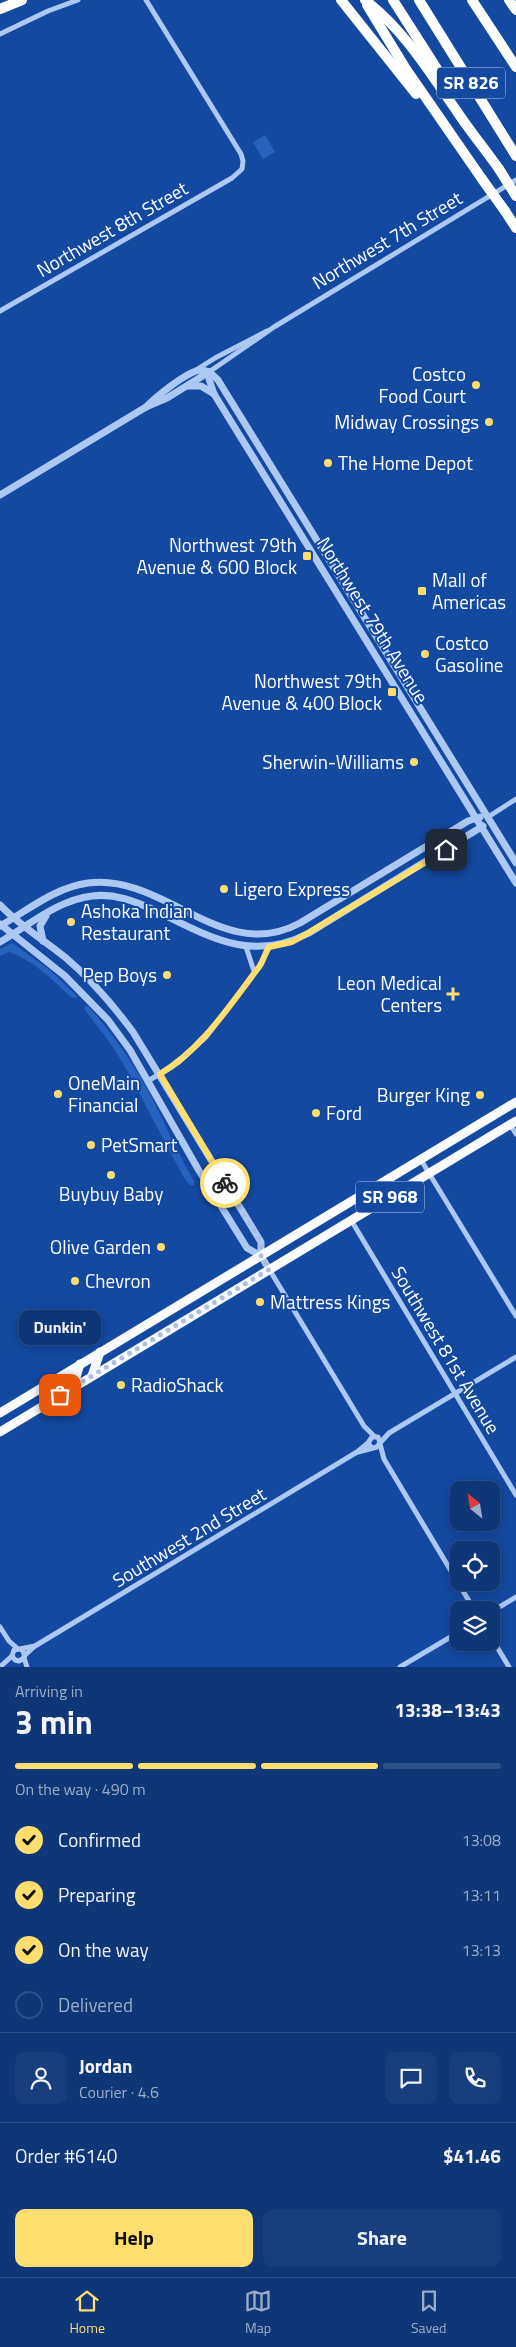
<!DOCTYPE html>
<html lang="en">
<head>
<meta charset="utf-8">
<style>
	:root { --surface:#0e3778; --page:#173f7d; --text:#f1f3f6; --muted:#9bacc6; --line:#2e518a; --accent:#ffdd6f }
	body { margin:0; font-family:"Titillium Web",sans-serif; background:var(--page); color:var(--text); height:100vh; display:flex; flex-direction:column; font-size:19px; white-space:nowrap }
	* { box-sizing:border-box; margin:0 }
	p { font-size:16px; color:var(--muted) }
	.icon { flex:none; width:28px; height:28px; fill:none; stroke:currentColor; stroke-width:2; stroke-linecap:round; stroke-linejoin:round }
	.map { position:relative; height:1667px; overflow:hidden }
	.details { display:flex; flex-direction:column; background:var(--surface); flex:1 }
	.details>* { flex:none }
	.needle { width:32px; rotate:330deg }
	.tools { position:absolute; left:450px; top:1481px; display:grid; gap:10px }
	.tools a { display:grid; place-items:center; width:50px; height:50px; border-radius:10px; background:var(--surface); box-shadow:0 2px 12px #0003,0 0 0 1px var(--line); font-size:25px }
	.pin { position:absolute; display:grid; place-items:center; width:42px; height:42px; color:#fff; margin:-21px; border-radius:10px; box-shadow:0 2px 8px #0006 }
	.courier { position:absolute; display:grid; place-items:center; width:50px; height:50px; margin:-25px; border:4px solid #ffdd6f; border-radius:50%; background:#fff; color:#222; box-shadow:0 1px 6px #0007 }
	.bubble { position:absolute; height:35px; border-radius:10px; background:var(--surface); box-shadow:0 2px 12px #0003,0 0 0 1px var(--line); font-size:16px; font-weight:700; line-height:35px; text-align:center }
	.summary em { font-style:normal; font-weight:700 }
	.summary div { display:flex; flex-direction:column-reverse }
	.summary { display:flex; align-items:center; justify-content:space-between; height:85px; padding:0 15px }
	h1 { font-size:32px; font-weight:700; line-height:38px }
	.bar { display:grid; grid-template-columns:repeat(4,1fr); gap:8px 5px; align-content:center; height:60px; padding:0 15px }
	.bar i { height:6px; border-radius:4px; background:var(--line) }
	.bar .on { background:var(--accent) }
	.bar p { grid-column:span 4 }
	.line { display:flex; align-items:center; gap:12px; padding:0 15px; border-top:1px solid var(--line) }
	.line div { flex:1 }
	.round { display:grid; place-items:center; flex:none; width:52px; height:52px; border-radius:10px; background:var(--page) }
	ol { padding:0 15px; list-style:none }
	li { display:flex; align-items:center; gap:15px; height:55px }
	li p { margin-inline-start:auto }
	li .icon { padding:5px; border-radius:50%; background:var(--accent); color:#111; stroke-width:4 }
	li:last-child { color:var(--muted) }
	li i { width:28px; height:28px; border:2px solid var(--line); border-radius:50% }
	.button { display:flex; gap:10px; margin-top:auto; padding:10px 15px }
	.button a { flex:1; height:58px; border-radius:10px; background:var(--accent); color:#111; font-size:20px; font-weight:700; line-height:58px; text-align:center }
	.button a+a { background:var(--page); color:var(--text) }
	.menu { display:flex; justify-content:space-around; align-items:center; height:70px; border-top:1px solid var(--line); background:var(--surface); font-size:14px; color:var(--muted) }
	.menu a { display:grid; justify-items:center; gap:2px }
	.menu .on { color:var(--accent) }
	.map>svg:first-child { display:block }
	.green { fill:#2662be }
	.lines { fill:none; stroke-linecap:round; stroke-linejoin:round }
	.minor { stroke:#acc9f4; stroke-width:5 }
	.tertiary { stroke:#acc9f4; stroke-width:7 }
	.primary { stroke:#f9fbff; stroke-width:9 }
	.motorway { stroke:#fff; stroke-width:10 }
	.motorway-bridge { stroke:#fff; stroke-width:10 }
	.done { stroke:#acbfde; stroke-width:5; stroke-dasharray:0 9 }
	.route { stroke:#ffdd6f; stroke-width:6 }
	.poi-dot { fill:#ffdd6f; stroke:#1349a0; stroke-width:2 }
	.labels { text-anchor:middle; stroke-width:4; stroke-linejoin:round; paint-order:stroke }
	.shield { fill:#1349a0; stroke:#b8c8e2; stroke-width:1 }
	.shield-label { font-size:18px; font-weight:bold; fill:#fff }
	.street-label { font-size:19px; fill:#fff; stroke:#1349a0 }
	.poi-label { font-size:19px; fill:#fff; stroke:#1349a0; text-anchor:start }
</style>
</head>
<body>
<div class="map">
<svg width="516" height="1667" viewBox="0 0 516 1667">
	<rect width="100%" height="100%" fill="#1349a0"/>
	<g class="green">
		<path d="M265,135L275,152L263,159L253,142Z"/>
		<path d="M12,943L50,970L78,997L72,998C54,981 33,960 9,952L0,956V949Z"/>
		<path d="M88,1006C115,1036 140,1072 157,1108C169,1133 180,1157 194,1181V1185H190L184,1178L129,1074L113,1047L85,1010L84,1007Z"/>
	</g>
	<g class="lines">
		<g class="minor">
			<path d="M0,34L48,11L78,0"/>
			<path d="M0,311L232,178L242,169L243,161L241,154L146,0"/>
			<path d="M196,370L215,358L267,331"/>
			<path d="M209,372L274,327L516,180"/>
			<path d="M488,817L516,799"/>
			<path d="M246,947L254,971"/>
			<path d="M148,1081L179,1062L206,1037L259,967L269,947"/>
			<path d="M510,1124L516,1134"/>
			<path d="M421,1160L516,1316"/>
			<path d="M351,1220L516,1495"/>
			<path d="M269,1269L364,1426L374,1436"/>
			<path d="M380,1443L389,1433L516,1357"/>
			<path d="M380,1444L384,1459L472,1606L478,1610"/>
			<path d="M358,1452L377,1447L380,1443L378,1437H372L368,1443L371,1447"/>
			<path d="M491,1612L516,1597"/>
			<path d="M0,1627L9,1641L18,1649"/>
			<path d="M491,1637L509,1667"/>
			<path d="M22,1650L25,1655L24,1658L19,1661L15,1660L12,1656L14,1650L35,1646L357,1452L368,1443"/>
			<path d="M24,1656L35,1646"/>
			<path d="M24,1658L27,1667"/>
			<path d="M0,1667L12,1656"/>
			<path d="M400,1667L459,1632"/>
		</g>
		<g class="tertiary">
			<path d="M209,372V379L214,394L516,883"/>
			<path d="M188,386H201L214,394"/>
			<path d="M146,407C156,397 187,371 201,370C208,370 213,375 218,380L516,863"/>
			<path d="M0,495L146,407L167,398L209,372"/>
			<path d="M0,905C20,926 44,940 66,958C92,980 113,1005 133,1032L261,1242V1256L269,1269"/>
			<path d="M0,924L65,976L108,1020L130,1050L198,1169L247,1248L261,1256"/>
			<path d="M0,926C28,910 56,887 88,883C165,873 222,965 300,923L468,821L480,817"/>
			<path d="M43,941L40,926L46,916"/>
			<path d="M0,942C29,925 58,900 92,896C114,893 134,901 154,910C207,935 250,964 309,933L483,826"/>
		</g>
		<g class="primary">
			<path d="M92,1376L100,1352"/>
			<path d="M73,1387L80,1364"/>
			<path d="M0,1413L516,1102"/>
			<path d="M0,1432L516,1121"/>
		</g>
		<g class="motorway">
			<path d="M341,0L416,94"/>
			<path d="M365,0C404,30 428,70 456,110C469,130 485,149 499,169"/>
			<path d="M393,0L446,83"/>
			<path d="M419,0L516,156"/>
			<path d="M472,0L516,67"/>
			<path d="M509,0L516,10"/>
			<path d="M367,5L406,69L482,179"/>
			<path d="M0,9L22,0"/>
			<path d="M505,211L516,228"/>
		</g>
		<g class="motorway-bridge">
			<path d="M499,169L516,196"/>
			<path d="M482,179L505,211"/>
		</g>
	</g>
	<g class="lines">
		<path class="done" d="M60,1395L270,1269L261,1256V1242L225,1183"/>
		<path class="route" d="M225,1183L160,1074C203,1048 229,1006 259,967C263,962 265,953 269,947L292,942L308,933L446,850"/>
	</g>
	<g class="poi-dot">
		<circle cx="476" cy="385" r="5"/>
		<circle cx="489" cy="422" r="5"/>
		<circle cx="328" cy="463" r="5"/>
		<rect x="302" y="551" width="10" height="10" rx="2.5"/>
		<rect x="417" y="586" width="10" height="10" rx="2.5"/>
		<circle cx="425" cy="654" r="5"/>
		<rect x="387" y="687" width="10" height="10" rx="2.5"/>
		<circle cx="414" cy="762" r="5"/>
		<circle cx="224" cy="889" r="5"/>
		<circle cx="71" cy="922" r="5"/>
		<circle cx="167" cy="975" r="5"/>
		<path d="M450.5 986.5h5v5h5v5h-5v5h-5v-5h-5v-5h5z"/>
		<circle cx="58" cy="1094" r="5"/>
		<circle cx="480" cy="1095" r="5"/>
		<circle cx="316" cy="1113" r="5"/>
		<circle cx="91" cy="1145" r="5"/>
		<circle cx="111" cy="1175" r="5"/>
		<circle cx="161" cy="1247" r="5"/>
		<circle cx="75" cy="1281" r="5"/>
		<circle cx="260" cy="1302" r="5"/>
		<circle cx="121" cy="1385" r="5"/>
	</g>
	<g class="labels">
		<g class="shield">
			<rect x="437" y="67.5" width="68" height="31" rx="4"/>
			<rect x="356" y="1181.5" width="68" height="31" rx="4"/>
		</g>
		<g class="shield-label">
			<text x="471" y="89">SR 826</text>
			<text x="390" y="1203">SR 968</text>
		</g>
		<g class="street-label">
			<text transform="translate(112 229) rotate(-30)" y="7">Northwest 8th Street</text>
			<text transform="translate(387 240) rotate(-31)" y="7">Northwest 7th Street</text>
			<text transform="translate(373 620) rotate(58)" y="7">Northwest 79th Avenue</text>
			<text transform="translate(446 1350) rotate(59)" y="7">Southwest 81st Avenue</text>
			<text transform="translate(189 1537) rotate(-31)" y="7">Southwest 2nd Street</text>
		</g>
		<g class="poi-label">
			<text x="466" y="381" text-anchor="end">Costco<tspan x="466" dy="22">Food Court</tspan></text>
			<text x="479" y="429" text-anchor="end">Midway Crossings</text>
			<text x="338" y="470">The Home Depot</text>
			<text x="297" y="552" text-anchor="end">Northwest 79th<tspan x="297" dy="22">Avenue &amp; 600 Block</tspan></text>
			<text x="432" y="587">Mall of<tspan x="432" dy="22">Americas</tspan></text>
			<text x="435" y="650">Costco<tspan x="435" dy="22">Gasoline</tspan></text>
			<text x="382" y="688" text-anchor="end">Northwest 79th<tspan x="382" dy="22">Avenue &amp; 400 Block</tspan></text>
			<text x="404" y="769" text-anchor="end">Sherwin-Williams</text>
			<text x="234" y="896">Ligero Express</text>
			<text x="81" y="918">Ashoka Indian<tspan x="81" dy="22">Restaurant</tspan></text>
			<text x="157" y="982" text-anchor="end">Pep Boys</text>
			<text x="442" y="990" text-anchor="end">Leon Medical<tspan x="442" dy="22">Centers</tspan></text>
			<text x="68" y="1090">OneMain<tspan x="68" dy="22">Financial</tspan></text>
			<text x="470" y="1102" text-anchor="end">Burger King</text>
			<text x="326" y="1120">Ford</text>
			<text x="101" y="1152">PetSmart</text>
			<text x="111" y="1201" text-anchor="middle">Buybuy Baby</text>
			<text x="151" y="1254" text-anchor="end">Olive Garden</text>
			<text x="85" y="1288">Chevron</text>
			<text x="270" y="1309">Mattress Kings</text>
			<text x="131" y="1392">RadioShack</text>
		</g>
	</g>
</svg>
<div class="tools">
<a><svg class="needle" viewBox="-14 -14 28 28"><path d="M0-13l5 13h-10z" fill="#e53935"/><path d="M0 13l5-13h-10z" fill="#9bacc6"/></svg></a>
<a><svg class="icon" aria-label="locate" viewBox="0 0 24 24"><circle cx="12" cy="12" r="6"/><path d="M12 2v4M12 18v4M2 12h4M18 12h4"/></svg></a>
<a><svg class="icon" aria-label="layers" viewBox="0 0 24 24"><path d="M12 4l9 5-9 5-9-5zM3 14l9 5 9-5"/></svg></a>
</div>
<div class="pin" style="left:60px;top:1395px;background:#ea580c"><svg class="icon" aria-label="bag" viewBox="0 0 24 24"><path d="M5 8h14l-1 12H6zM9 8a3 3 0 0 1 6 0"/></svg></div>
<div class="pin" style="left:446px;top:850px;background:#1f2937"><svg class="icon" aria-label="home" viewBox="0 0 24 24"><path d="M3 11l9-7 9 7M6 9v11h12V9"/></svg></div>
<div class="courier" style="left:225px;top:1183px"><svg class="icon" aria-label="bike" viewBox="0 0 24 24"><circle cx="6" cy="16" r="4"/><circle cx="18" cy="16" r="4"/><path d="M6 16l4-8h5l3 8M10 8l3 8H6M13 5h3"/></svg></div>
<div class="bubble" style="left:19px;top:1310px;width:82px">Dunkin'</div>
</div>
<section class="details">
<div class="summary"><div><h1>3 min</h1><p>Arriving in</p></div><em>13:38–13:43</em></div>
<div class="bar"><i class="on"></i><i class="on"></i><i class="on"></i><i></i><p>On the way · 490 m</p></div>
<ol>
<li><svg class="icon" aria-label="check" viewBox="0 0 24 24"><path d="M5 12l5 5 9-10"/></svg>Confirmed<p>13:08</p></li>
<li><svg class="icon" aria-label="check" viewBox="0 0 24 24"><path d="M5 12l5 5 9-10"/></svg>Preparing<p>13:11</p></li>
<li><svg class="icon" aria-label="check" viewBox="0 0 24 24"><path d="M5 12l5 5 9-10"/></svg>On the way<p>13:13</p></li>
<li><i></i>Delivered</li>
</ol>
<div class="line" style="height:90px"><a class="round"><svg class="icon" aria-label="person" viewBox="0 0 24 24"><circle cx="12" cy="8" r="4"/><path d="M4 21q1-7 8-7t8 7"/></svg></a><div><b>Jordan</b><p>Courier · 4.6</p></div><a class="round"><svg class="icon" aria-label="chat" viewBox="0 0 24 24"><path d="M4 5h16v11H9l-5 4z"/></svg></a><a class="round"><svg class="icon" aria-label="phone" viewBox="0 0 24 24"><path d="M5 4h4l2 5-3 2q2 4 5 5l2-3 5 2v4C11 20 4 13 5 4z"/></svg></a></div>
<div class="line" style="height:65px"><div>Order #6140</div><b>$41.46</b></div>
<div class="button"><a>Help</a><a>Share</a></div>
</section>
<nav class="menu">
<a class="on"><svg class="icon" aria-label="home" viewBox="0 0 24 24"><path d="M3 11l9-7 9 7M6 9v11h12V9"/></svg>Home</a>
<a><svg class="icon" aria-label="map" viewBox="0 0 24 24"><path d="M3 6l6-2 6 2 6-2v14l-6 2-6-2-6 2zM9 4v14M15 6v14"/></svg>Map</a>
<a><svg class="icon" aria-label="saved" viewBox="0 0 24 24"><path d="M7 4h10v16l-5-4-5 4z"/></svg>Saved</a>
</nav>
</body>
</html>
